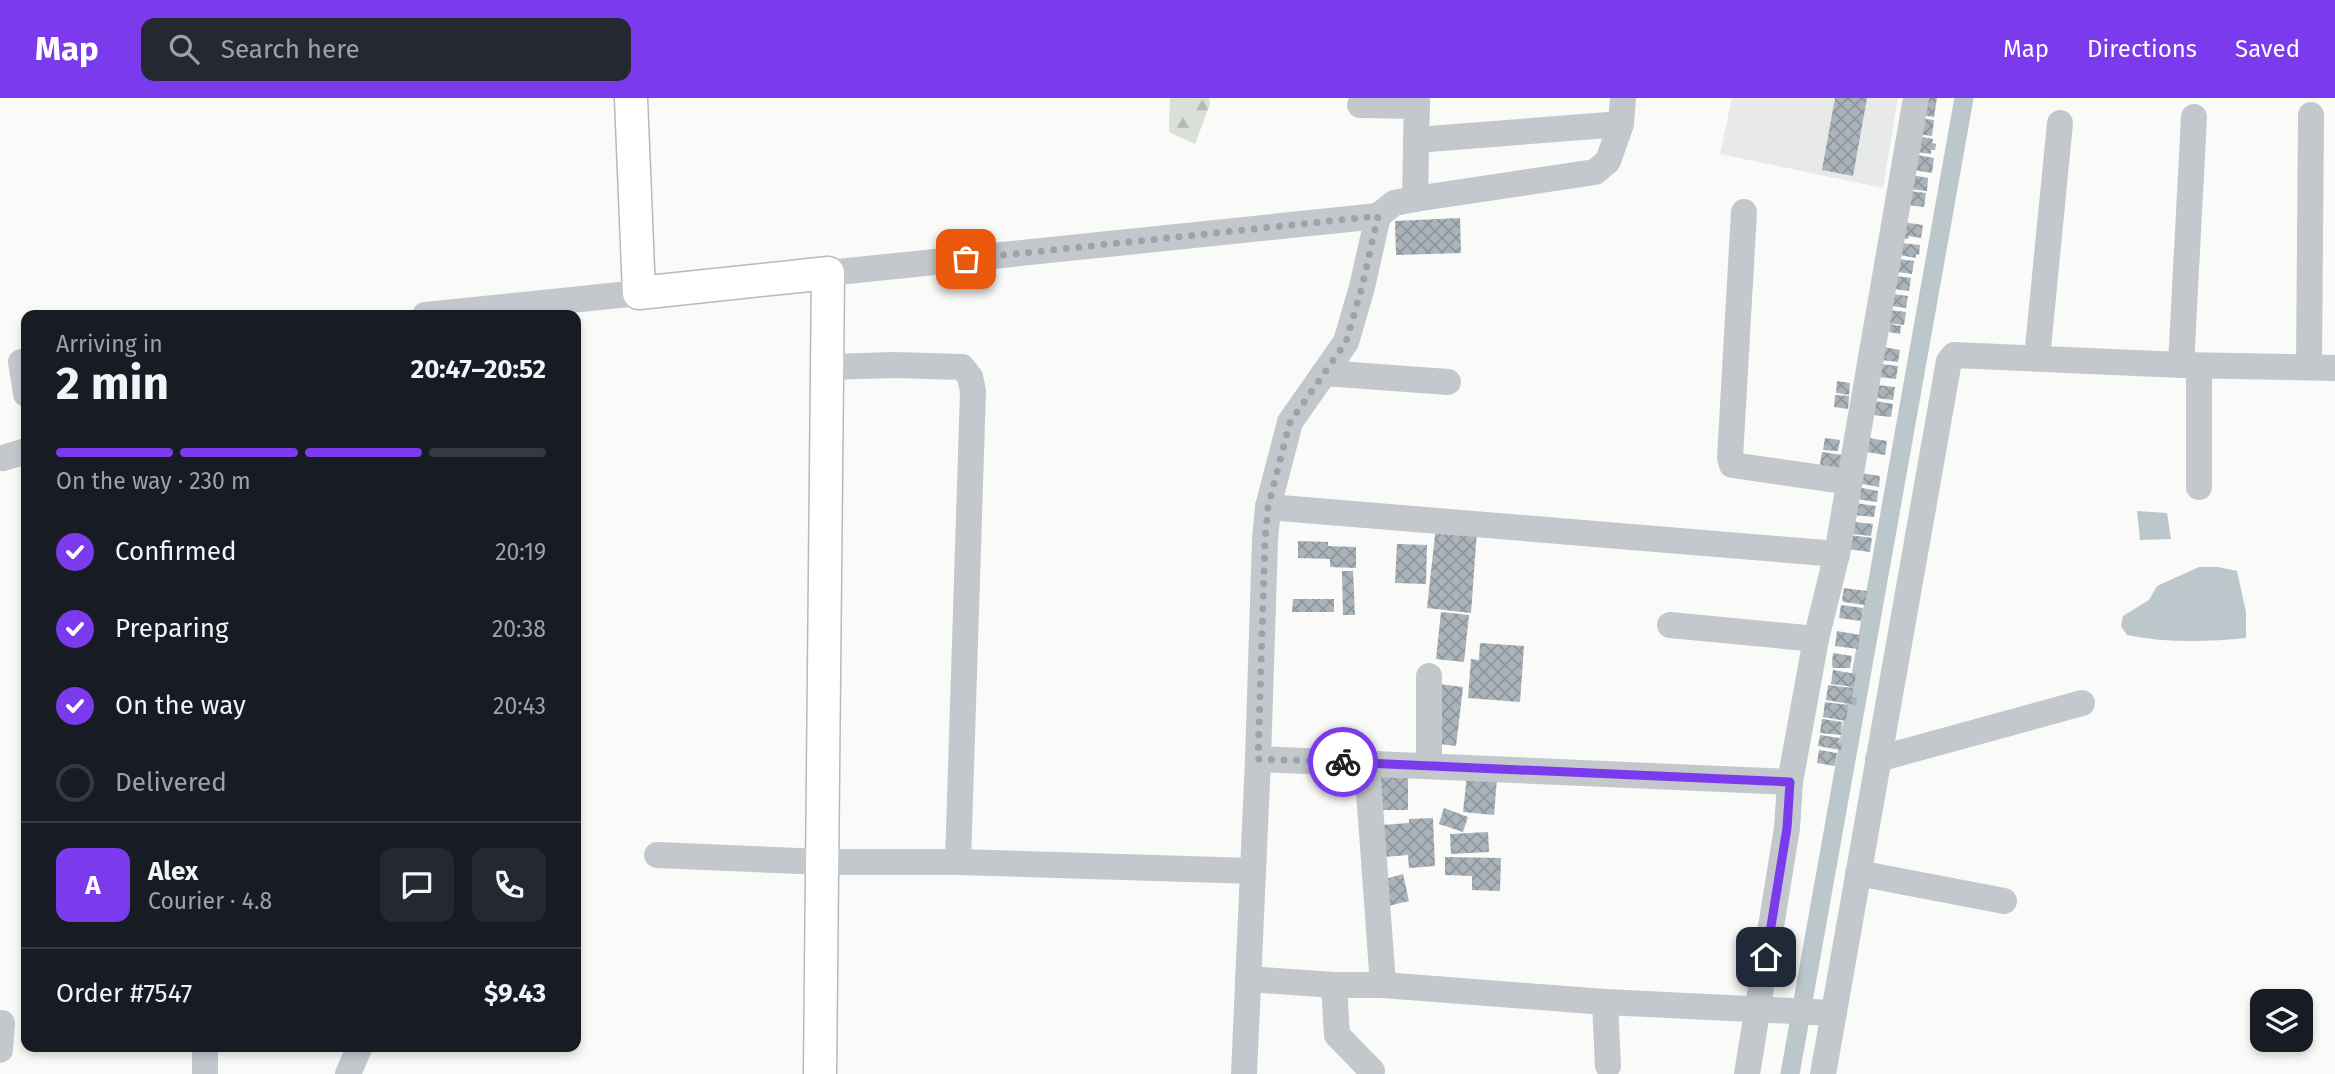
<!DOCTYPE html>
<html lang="en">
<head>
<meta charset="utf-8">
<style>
	:root { --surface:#171b24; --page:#242831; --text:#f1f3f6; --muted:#9ea1a6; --line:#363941; --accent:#7c3aed }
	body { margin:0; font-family:"Fira Sans",sans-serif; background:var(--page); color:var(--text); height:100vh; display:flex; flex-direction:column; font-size:26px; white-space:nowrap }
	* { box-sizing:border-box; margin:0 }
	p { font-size:23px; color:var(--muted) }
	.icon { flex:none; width:38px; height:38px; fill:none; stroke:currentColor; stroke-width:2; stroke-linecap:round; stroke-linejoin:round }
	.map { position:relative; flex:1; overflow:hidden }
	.panel { position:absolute; left:21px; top:212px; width:560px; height:742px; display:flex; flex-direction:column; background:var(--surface); border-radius:14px; box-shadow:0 4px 10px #0003 }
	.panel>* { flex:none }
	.buttons { position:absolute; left:2250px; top:891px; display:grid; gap:14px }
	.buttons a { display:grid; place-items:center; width:63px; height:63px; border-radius:14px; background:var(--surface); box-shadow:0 4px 10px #0003; font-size:35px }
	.pin { position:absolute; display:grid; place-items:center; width:60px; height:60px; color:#fff; margin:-30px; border-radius:14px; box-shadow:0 4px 10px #0006 }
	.courier { position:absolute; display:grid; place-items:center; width:70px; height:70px; margin:-35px; border:5px solid #7c3aed; border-radius:50%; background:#fff; color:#222; box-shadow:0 2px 9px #0007 }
	.overview em { font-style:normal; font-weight:700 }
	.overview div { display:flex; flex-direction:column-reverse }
	.overview { display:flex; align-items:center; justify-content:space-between; height:119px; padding:0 35px }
	h1 { font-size:46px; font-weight:700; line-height:52px }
	.bar { display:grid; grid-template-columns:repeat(4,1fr); gap:10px 7px; align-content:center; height:84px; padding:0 35px }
	.bar i { height:9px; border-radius:5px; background:var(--line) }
	.bar .active { background:var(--accent) }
	.bar p { grid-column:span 4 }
	.line { display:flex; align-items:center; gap:18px; padding:0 35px; border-top:2px solid var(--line) }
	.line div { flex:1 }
	.round { display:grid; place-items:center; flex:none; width:74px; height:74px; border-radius:14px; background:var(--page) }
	ol { padding:0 35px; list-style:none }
	li { display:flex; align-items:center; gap:21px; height:77px }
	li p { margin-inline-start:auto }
	li .icon { padding:7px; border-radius:50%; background:var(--accent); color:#fff; stroke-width:4 }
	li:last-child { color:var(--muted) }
	li i { width:38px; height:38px; border:4px solid var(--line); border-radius:50% }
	header { display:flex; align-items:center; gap:42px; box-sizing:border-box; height:98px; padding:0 35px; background:var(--accent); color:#fff }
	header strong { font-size:33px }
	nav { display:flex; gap:38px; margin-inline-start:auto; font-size:24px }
	.search { width:490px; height:63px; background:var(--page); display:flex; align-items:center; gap:18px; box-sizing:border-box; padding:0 24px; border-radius:14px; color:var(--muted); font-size:26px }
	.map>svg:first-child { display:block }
	.built { fill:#e8e9e9 }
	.forest { fill:url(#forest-firs) }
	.water { fill:#bbc7cb }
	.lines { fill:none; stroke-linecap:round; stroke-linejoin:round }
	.canal { stroke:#bbc7cb; stroke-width:19 }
	.building { fill:url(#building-cross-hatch) }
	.major-casing { stroke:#b5babe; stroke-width:35 }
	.minor { stroke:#c3c8cc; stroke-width:26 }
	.major { stroke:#fff; stroke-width:32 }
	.done { stroke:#99a4ac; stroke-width:7; stroke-dasharray:0 12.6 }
	.route { stroke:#7c3aed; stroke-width:9 }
</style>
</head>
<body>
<header>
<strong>Map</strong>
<div class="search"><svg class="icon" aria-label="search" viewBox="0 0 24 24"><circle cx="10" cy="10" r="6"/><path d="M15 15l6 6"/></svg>Search here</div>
<nav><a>Map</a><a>Directions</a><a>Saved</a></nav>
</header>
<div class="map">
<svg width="2335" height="976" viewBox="0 0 2335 976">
	<defs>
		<pattern id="forest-firs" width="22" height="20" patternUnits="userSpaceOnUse" patternTransform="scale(1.75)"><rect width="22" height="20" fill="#dadfd7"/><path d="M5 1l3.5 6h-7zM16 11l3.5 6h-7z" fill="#b4b9b4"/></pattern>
		<pattern id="building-cross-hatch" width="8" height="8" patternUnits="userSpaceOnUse" patternTransform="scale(1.75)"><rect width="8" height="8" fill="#aab3b9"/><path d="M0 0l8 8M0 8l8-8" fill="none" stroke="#8e969c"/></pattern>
	</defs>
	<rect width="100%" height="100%" fill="#fafaf8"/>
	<path class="built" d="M1732,0H1898L1883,90L1720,56Z"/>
	<path class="forest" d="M1170,0H1209L1210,6L1195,46L1169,34Z"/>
	<g class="water">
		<path d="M2137,413L2167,415L2171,441L2140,442Z"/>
		<path d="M2199,469H2218L2237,473L2246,514V540C2206,544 2166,545 2127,537L2121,528L2123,518L2149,502L2157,488Z"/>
	</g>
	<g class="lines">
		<path class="canal" d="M1790,976L1964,0"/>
	</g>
	<g class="building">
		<path d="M1835,0H1867L1853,78L1822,72Z"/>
		<path d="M1924,0H1937L1934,19L1921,17Z"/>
		<path d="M1921,20L1934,22L1932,38L1918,36Z"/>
		<path d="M1918,38L1933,41L1932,45L1936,46L1935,52H1931V56L1915,54Z"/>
		<path d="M1912,56L1934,60L1932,75L1913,72Z"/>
		<path d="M1912,77L1928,80L1927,93L1910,91Z"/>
		<path d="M1910,93L1926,95L1924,109L1908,107Z"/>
		<path d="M1460,120L1461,155L1396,157L1395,123Z"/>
		<path d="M1902,124L1923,127L1921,140L1909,138L1908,141L1900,140Z"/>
		<path d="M1901,145L1920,147L1919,157L1916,156V160L1899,157Z"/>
		<path d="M1899,161L1914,163L1912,176L1897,174Z"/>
		<path d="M1896,178L1911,180L1909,193L1894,191Z"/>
		<path d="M1893,196L1908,198L1906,210L1891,208Z"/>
		<path d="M1890,212L1906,214L1904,227L1888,225Z"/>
		<path d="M1890,226L1901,228L1900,236L1889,234Z"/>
		<path d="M1883,249L1900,252L1898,264L1881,262Z"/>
		<path d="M1881,266L1898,268L1896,281L1879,279Z"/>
		<path d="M1837,283L1850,285L1849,297L1836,295Z"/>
		<path d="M1878,287L1895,289L1893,302L1876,300Z"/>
		<path d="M1835,297L1849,298L1848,311L1834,309Z"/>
		<path d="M1875,303L1893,306L1891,319L1873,317Z"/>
		<path d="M1825,340L1840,342L1838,353L1823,352Z"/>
		<path d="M1869,340L1887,343L1885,357L1867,354Z"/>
		<path d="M1822,354L1842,357L1840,374L1819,372Z"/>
		<path d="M1860,375L1880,378L1879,389L1858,385Z"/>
		<path d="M1857,389L1878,393L1877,404L1856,401Z"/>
		<path d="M1855,405L1876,408L1874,419L1853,417Z"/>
		<path d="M1855,424L1873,426L1871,438L1853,436Z"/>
		<path d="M1436,428L1477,432L1471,515L1427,510Z"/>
		<path d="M1850,437L1872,440L1870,454L1848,451Z"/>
		<path d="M1298,443L1328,444V448L1356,449V470L1330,469V461L1298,460Z"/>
		<path d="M1397,446L1427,447L1426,486L1395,485Z"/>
		<path d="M1342,473H1353L1355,517H1343Z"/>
		<path d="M1844,490L1867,493L1865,507L1844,504L1842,502Z"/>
		<path d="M1293,501H1334V514H1292Z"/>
		<path d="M1841,507L1863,510L1861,523L1839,520Z"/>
		<path d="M1441,514L1469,517L1464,564L1436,561Z"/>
		<path d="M1837,533L1860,537L1858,551L1835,548Z"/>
		<path d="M1480,545L1524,548L1520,604L1468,600L1471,561L1479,562Z"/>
		<path d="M1833,555L1852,558L1850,570H1833L1832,567Z"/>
		<path d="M1833,572L1856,576L1854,589L1831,586Z"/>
		<path d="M1439,586L1463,589L1456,648L1432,645Z"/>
		<path d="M1828,587L1853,590L1852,599H1857L1856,607L1826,602Z"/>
		<path d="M1825,604L1848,607L1846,623L1823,619Z"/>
		<path d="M1822,621L1842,624L1841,637L1820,635Z"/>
		<path d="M1820,637L1840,640L1839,645L1842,646L1841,652L1818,648Z"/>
		<path d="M1819,652L1837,655L1835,668L1817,665Z"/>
		<path d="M1378,673H1408V712H1379Z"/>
		<path d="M1467,677L1497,680L1494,717L1463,714Z"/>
		<path d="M1444,710L1468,719L1463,734L1439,726Z"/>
		<path d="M1433,720L1435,768L1409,770L1408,757L1384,759L1382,727L1409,725V721Z"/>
		<path d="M1488,734L1489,754L1451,756L1450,736Z"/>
		<path d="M1445,759L1501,760L1500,793L1472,792V778L1445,777Z"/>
		<path d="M1403,776L1409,803L1388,808L1382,782Z"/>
	</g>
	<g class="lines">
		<defs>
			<path id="major" d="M631,0L639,195L828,175L820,976"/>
		</defs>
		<use href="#major" class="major-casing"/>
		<g class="minor">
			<path d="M1360,7L1417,8"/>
			<path d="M1416,42L1621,26"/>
			<path d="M1415,101L1417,0"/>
			<path d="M1744,114L1730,360L1732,367L1850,384"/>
			<path d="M828,175L1378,118"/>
			<path d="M425,217L639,195"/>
			<path d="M2037,260L2060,25"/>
			<path d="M21,264L26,296"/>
			<path d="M2181,267L2194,19"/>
			<path d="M2309,268L2311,17"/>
			<path d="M827,269L894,267L962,269L970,279L973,293L958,764"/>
			<path d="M1324,275L1448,284"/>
			<path d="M3,360L26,353"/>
			<path d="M2199,389V268"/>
			<path d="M1268,409L1837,456"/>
			<path d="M1670,527L1816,541"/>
			<path d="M1258,661L1790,684"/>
			<path d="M1878,661L2082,605"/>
			<path d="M1367,666L1383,887"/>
			<path d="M1429,668V578"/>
			<path d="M657,757L822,764H958L1253,773"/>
			<path d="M1858,775L2004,803"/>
			<path d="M1248,881L1334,887H1383L1605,904L1834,915"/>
			<path d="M1334,887L1337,937L1372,973"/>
			<path d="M1605,904L1608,968"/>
			<path d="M0,952L2,925"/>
			<path d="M205,976V948"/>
			<path d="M348,976L360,948"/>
			<path d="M1244,976L1258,661L1265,442L1268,409L1290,324L1346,244L1362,189L1378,118L1394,105L1415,101L1595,74L1608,63L1621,26L1623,0"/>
			<path d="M1747,976L1787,730L1790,684L1816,541L1837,456L1916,0"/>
			<path d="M1823,976L1949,263L1954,257L2181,267L2335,270"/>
		</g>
		<use href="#major" class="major"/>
	</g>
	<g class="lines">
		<path class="done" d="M966,161L1378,118L1362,189L1346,244L1290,324L1268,409L1265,442L1258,661L1343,664"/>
		<path class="route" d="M1343,664L1790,684L1787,730L1766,859"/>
	</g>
</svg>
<div class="buttons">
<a><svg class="icon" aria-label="layers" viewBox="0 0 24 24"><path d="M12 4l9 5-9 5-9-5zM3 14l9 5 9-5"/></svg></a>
</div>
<div class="pin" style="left:966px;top:161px;background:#ea580c"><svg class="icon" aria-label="bag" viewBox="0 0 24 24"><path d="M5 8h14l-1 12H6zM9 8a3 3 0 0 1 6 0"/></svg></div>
<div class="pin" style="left:1766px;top:859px;background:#1f2937"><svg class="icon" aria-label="home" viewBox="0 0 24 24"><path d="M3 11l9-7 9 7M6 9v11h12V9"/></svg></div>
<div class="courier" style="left:1343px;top:664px"><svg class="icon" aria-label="bike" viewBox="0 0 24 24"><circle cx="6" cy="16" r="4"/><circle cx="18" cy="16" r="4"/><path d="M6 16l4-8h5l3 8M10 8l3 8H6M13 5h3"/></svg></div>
<section class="panel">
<div class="overview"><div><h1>2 min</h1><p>Arriving in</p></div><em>20:47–20:52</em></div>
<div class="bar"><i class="active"></i><i class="active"></i><i class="active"></i><i></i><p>On the way · 230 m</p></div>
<ol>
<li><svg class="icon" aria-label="check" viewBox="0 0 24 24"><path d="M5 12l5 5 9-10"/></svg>Confirmed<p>20:19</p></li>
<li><svg class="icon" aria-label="check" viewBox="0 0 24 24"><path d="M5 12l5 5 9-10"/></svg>Preparing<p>20:38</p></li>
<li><svg class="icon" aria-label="check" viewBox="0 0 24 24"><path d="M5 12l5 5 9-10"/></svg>On the way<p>20:43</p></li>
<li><i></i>Delivered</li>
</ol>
<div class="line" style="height:126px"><b class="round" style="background:var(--accent);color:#fff">A</b><div><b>Alex</b><p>Courier · 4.8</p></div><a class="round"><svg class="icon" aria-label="chat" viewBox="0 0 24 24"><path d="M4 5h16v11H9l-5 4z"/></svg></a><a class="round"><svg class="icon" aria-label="phone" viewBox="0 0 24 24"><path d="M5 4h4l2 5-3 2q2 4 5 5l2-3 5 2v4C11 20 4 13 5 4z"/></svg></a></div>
<div class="line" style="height:91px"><div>Order #7547</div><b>$9.43</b></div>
</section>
</div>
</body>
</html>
